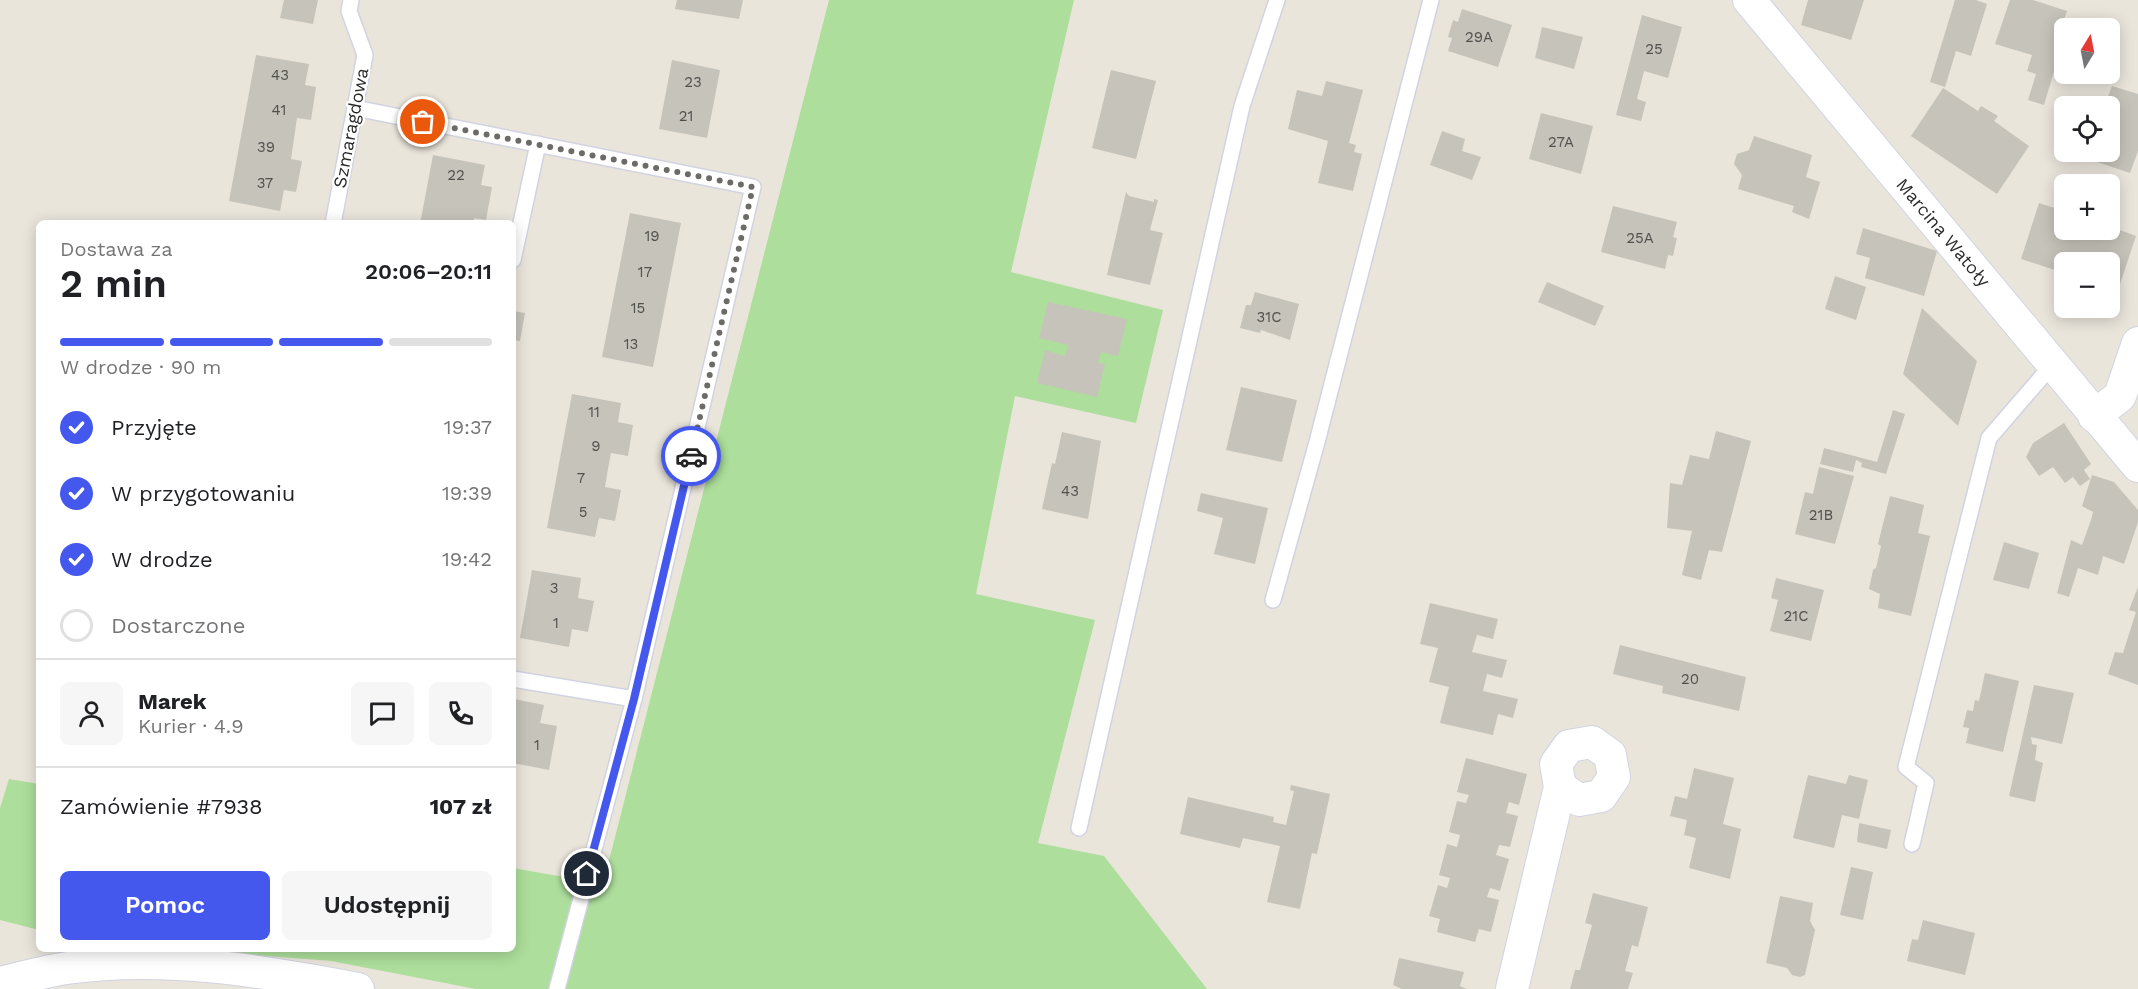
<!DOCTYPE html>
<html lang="pl">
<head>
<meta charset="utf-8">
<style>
	:root { --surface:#fff; --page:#f6f6f6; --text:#202124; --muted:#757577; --line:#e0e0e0; --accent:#4458ee }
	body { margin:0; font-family:"Work Sans",sans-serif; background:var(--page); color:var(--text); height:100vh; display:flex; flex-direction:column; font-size:22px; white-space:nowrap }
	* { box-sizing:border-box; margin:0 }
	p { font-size:20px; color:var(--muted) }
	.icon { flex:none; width:33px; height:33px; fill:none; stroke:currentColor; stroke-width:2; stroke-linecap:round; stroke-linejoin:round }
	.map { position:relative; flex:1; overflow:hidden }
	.sheet { position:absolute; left:36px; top:220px; width:480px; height:732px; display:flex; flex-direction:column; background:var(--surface); border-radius:9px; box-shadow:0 3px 15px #0003 }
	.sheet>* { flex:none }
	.needle { width:39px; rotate:10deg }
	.tools { position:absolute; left:2054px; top:18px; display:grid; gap:12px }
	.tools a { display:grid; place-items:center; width:66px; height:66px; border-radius:9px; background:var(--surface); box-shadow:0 3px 15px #0003; font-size:30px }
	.pin { position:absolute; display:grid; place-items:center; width:51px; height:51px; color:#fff; margin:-26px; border:3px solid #fff; border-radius:50%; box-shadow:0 2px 6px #0007 }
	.courier { position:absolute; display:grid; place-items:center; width:60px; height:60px; margin:-30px; border:4px solid #4458ee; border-radius:50%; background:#fff; color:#222; box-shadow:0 2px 8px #0007 }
	.summary em { font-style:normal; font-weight:600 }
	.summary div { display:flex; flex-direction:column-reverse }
	.summary { display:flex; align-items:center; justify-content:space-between; height:102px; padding:0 24px }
	h1 { font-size:39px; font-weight:600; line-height:45px }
	.bar { display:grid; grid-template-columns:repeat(4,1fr); gap:9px 6px; align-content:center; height:72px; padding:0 24px }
	.bar i { height:8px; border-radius:4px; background:var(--line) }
	.bar .on { background:var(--accent) }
	.bar p { grid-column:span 4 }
	.line { display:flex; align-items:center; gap:15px; padding:0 24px; border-top:2px solid var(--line) }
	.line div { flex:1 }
	.round { display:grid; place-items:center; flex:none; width:63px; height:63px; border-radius:9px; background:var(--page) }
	ol { padding:0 24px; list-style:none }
	li { display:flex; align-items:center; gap:18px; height:66px }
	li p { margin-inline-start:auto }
	li .icon { padding:6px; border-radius:50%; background:var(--accent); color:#fff; stroke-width:4 }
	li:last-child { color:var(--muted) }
	li i { width:33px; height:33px; border:3px solid var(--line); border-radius:50% }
	.cta { display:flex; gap:12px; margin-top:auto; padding:12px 24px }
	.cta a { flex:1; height:69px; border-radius:9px; background:var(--accent); color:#fff; font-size:24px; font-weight:600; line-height:69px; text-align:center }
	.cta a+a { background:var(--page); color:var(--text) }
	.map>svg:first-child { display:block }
	.green { fill:#adde9b }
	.building { fill:#c6c3ba }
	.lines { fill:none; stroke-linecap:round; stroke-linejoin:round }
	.lane-casing { stroke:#d1d3e1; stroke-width:18 }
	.street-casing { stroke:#d1d3e1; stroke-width:34 }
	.lane { stroke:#fff; stroke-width:15 }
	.street { stroke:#fff; stroke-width:32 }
	.done { stroke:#6d6b67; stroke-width:6; stroke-dasharray:0 10.8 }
	.route { stroke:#4458ee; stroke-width:8 }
	.labels { text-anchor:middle; stroke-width:4.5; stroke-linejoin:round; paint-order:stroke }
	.number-label { font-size:15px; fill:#50504d }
	.street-label { font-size:18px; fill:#292929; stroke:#fff }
</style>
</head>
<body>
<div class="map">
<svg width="2138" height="989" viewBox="0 0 2138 989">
	<rect width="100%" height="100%" fill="#eae5db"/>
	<g class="green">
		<path d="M829,0H1074L1011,272L1163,310L1136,423L1015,396L976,594L1095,620L1038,843L1104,856L1207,989H476L331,961L189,950H513V868L603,884Z"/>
		<path d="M9,779L39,784V930L0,920V808Z"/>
	</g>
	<g class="building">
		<path d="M284,0H318L313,24L280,18Z"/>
		<path d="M677,0H743L739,19L675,9Z"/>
		<path d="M1808,0H1864L1851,40L1801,25Z"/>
		<path d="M1955,0H1976L1987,4L1971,56L1956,51L1945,87L1930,82Z"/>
		<path d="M2010,0H2033L2067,11L2062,25L2067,28H2064V38L2044,105L2028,100L2036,74L2027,71L2032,55L1995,44Z"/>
		<path d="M1462,9L1512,25L1498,67L1448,51L1452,38L1448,37L1453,20L1458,22Z"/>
		<path d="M1642,15L1682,27L1668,78L1644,71L1637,99L1646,102L1641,121L1616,115Z"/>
		<path d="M1542,27L1583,37L1574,69L1535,58Z"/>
		<path d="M256,55L309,64L305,85L316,87L311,120L297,118L291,159L302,161L296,192L284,190L280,211L229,201Z"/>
		<path d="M672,60L720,70L707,138L659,129Z"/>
		<path d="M1111,70L1156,81L1136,159L1092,148Z"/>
		<path d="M1326,81L1363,90L1349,143L1356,145L1354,152L1362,154L1353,191L1318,183L1328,141L1288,129L1297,90L1322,96Z"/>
		<path d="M2112,86L2138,94V151L2130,173L2088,159L2090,152H2109V106H2098L2101,100L2106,102Z"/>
		<path d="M1943,88L1978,111L1981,106L1998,116L1994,121L2029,146L1997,194L1911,136Z"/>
		<path d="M1541,113L1593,126L1581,174L1529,159Z"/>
		<path d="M1442,131L1465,139L1462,151L1481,157L1472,180L1430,165Z"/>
		<path d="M1754,136L1812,155L1806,177L1820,182L1809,219L1792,212L1794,206L1738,189L1742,175L1734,164L1737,154L1749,150Z"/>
		<path d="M433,155L485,165L481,185L492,187L486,220L474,218L473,224H420Z"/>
		<path d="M1126,192L1129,196L1154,202V199L1158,200L1150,230L1163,233L1150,285L1107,275Z"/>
		<path d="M2039,203L2064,211V230H2109V226L2136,236L2118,290L2109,287V262H2064V273L2021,259Z"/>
		<path d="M1613,206L1677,222L1673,237L1677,238L1673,256L1668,255L1665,269L1601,252Z"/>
		<path d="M630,213L681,223L653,367L602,357Z"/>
		<path d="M1863,228L1937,251L1924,296L1865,278L1870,258L1856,254Z"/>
		<path d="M1835,276L1866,287L1856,320L1825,309Z"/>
		<path d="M1547,282L1604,306L1595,326L1538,302Z"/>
		<path d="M1255,292L1299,304L1290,340L1261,330L1260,333L1240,328L1246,305H1251Z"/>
		<path d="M1048,302L1127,319L1118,356L1101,352L1098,363L1105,364L1097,397L1037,383L1045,350L1065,356L1068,345L1039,338Z"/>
		<path d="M1922,308L1977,361L1958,426L1903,374Z"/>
		<path d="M513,311L525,313L520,341L513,340Z"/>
		<path d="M1241,387L1297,400L1282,462L1226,450Z"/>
		<path d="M572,394L621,403L618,422L633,425L628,456L611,453L608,469L605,487L621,490L615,521L599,518L595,537L547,528Z"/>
		<path d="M1893,410L1905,414L1886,474L1861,467L1862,463L1856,460L1853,472L1820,464L1824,448L1877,462Z"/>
		<path d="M2064,423L2091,464L2084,470L2090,479L2080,486L2073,477L2065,483L2053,467L2039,476L2026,457L2033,443Z"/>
		<path d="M1716,431L1751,441L1722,552L1709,550L1701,580L1682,575L1692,531L1667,528L1670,483L1682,485L1690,455L1709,459Z"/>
		<path d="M1062,432L1101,441L1088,519L1042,509L1052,463L1055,464Z"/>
		<path d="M1819,467L1854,476L1835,544L1795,534L1805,492L1813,494Z"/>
		<path d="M2092,475L2114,482L2138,510V522L2124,564L2103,556L2098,575L2078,568L2069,597L2057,593L2071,540L2082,545L2091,520L2093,512L2082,506Z"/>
		<path d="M1201,493L1268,508L1255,564L1214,554L1223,518L1197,511Z"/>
		<path d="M1890,496L1924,505L1918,533L1930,536L1911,616L1878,608L1880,594L1869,589L1873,570L1876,568L1881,546L1878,544Z"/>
		<path d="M2004,542L2039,553L2029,589L1993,580Z"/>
		<path d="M532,570L581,578L578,598L594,601L588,632L572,629L569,647L520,638Z"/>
		<path d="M1776,578L1824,590L1811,641L1770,631L1778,600L1771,598Z"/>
		<path d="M2138,587V685L2108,674L2115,652L2123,653L2136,612L2129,610Z"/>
		<path d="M1430,603L1498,619L1493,639L1477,635L1472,652L1507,660L1502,678L1487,674L1483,691L1518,699L1513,718L1498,714L1493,735L1440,723L1449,687L1429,682L1438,648L1420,644Z"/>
		<path d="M1620,645L1746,677L1739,711L1662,693L1663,686L1613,674Z"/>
		<path d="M1985,673L2019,681L2003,752L1966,743L1969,728L1963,727L1967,710L1973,711L1975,700L1979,701Z"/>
		<path d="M2034,685L2074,693L2062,744L2031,737L2032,744L2037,745L2035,760L2043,763L2035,802L2009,796Z"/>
		<path d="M514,699L544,705L540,723L557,726L549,770L513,763Z"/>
		<path d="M1466,758L1527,774L1519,805L1509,802L1506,813L1518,816L1510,847L1499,845L1496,855L1509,859L1500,891L1490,888L1487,897L1499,900L1491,932L1479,929L1475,942L1437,932L1440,919L1429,916L1438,885L1447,888L1450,878L1439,875L1447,844L1457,847L1460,835L1449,832L1457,801L1466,803L1469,795L1457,792Z"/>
		<path d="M1694,768L1734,778L1723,824L1741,829L1730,879L1689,868L1696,838L1684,835L1687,820L1670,816L1675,796L1687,799Z"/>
		<path d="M1808,775L1846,784L1849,775L1868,780L1859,819L1842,815L1834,848L1793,838Z"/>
		<path d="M1291,785L1330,794L1317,854L1312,853L1300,909L1267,902L1280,846L1243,838L1240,848L1180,834L1188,797L1274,817L1273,822L1286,825L1294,791L1290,790Z"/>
		<path d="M1859,823L1891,830L1887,849L1857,842Z"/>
		<path d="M1851,867L1873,872L1863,920L1840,915Z"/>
		<path d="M1593,893L1648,907L1638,947L1632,945L1625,971L1633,973L1628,989H1570L1575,970H1580L1592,925L1585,923Z"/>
		<path d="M1780,896L1813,903L1810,921L1815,930L1805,975L1800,977L1792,975L1787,968L1766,963Z"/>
		<path d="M1923,920L1975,933L1965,975L1907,961L1912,939L1918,940Z"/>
		<path d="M1399,958L1464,972L1460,986L1467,989H1402L1393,985Z"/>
	</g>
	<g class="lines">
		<defs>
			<g id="lane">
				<path d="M355,108L753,187L634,699L557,989"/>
				<path d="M333,224L365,55L349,11L351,0"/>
				<path d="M513,260L538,144"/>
				<path d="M1273,600L1317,442L1431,0"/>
				<path d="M513,679L634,699"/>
				<path d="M1079,828L1242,106L1277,0"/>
				<path d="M1912,844L1926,783L1906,767L1989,438L2052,365"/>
			</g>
			<g id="street">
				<path id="s1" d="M1749,0L2138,466"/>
				<path d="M2094,416L2120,396L2138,343"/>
				<path d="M0,983C22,978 45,971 67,968C164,954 263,971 358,989"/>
				<path d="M1512,989L1560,787L1556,764L1569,746L1592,742L1610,755L1614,777L1601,796L1579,800L1560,787"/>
			</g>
		</defs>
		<use href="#lane" class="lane-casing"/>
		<use href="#street" class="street-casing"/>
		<use href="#lane" class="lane"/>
		<use href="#street" class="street"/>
	</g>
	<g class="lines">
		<path class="done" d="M423,122L753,187L691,456"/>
		<path class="route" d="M587,874L634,699L691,456"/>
	</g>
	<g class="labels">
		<g class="number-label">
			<text x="1479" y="42">29A</text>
			<text x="1654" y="54">25</text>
			<text x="280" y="80">43</text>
			<text x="693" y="87">23</text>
			<text x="279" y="115">41</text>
			<text x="686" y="121">21</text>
			<text x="1561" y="147">27A</text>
			<text x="266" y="152">39</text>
			<text x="456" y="180">22</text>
			<text x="265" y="188">37</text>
			<text x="652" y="241">19</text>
			<text x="1640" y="243">25A</text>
			<text x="645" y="277">17</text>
			<text x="638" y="313">15</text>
			<text x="1269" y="322">31C</text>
			<text x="631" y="349">13</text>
			<text x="594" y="417">11</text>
			<text x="596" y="451">9</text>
			<text x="581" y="483">7</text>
			<text x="1070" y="496">43</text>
			<text x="583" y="517">5</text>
			<text x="1821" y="520">21B</text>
			<text x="554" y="593">3</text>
			<text x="1796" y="621">21C</text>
			<text x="556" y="628">1</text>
			<text x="1690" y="684">20</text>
			<text x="537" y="750">1</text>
		</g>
		<g class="street-label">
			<text transform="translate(351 128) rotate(-79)" y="6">Szmaragdowa</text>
			<text dy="6" stroke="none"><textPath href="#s1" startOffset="303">Marcina Watoły</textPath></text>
		</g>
	</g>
</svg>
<div class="tools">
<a><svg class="needle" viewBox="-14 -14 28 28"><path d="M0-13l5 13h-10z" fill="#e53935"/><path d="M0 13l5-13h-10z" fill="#757577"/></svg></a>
<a><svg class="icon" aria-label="locate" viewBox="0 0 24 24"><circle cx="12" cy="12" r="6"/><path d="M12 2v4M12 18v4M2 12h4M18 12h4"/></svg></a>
<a>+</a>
<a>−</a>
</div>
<div class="pin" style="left:423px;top:122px;background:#ea580c"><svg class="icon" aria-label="bag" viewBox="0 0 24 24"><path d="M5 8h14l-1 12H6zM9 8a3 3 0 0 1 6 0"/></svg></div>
<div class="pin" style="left:587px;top:874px;background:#1f2937"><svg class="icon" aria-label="home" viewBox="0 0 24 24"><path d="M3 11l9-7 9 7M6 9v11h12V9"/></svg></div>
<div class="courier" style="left:691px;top:456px"><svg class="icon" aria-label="car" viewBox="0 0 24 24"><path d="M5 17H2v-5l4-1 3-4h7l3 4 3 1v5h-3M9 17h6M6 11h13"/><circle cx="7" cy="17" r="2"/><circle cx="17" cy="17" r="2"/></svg></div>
<section class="sheet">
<div class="summary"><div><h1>2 min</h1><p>Dostawa za</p></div><em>20:06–20:11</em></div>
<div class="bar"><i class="on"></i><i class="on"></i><i class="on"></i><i></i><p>W drodze · 90 m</p></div>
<ol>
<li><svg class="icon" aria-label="check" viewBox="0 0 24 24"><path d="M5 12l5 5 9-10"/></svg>Przyjęte<p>19:37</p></li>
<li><svg class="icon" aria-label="check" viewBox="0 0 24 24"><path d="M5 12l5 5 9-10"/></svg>W przygotowaniu<p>19:39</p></li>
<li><svg class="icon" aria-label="check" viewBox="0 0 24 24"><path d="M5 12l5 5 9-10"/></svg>W drodze<p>19:42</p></li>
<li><i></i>Dostarczone</li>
</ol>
<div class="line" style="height:108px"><a class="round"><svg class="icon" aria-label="person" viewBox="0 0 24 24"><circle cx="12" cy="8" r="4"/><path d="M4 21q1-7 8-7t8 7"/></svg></a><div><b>Marek</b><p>Kurier · 4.9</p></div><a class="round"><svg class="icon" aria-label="chat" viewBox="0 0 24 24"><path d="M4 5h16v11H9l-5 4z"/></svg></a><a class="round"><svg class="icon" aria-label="phone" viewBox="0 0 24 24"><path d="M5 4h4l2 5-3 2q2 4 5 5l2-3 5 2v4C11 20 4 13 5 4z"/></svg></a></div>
<div class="line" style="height:78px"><div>Zamówienie #7938</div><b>107 zł</b></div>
<div class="cta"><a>Pomoc</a><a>Udostępnij</a></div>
</section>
</div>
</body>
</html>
